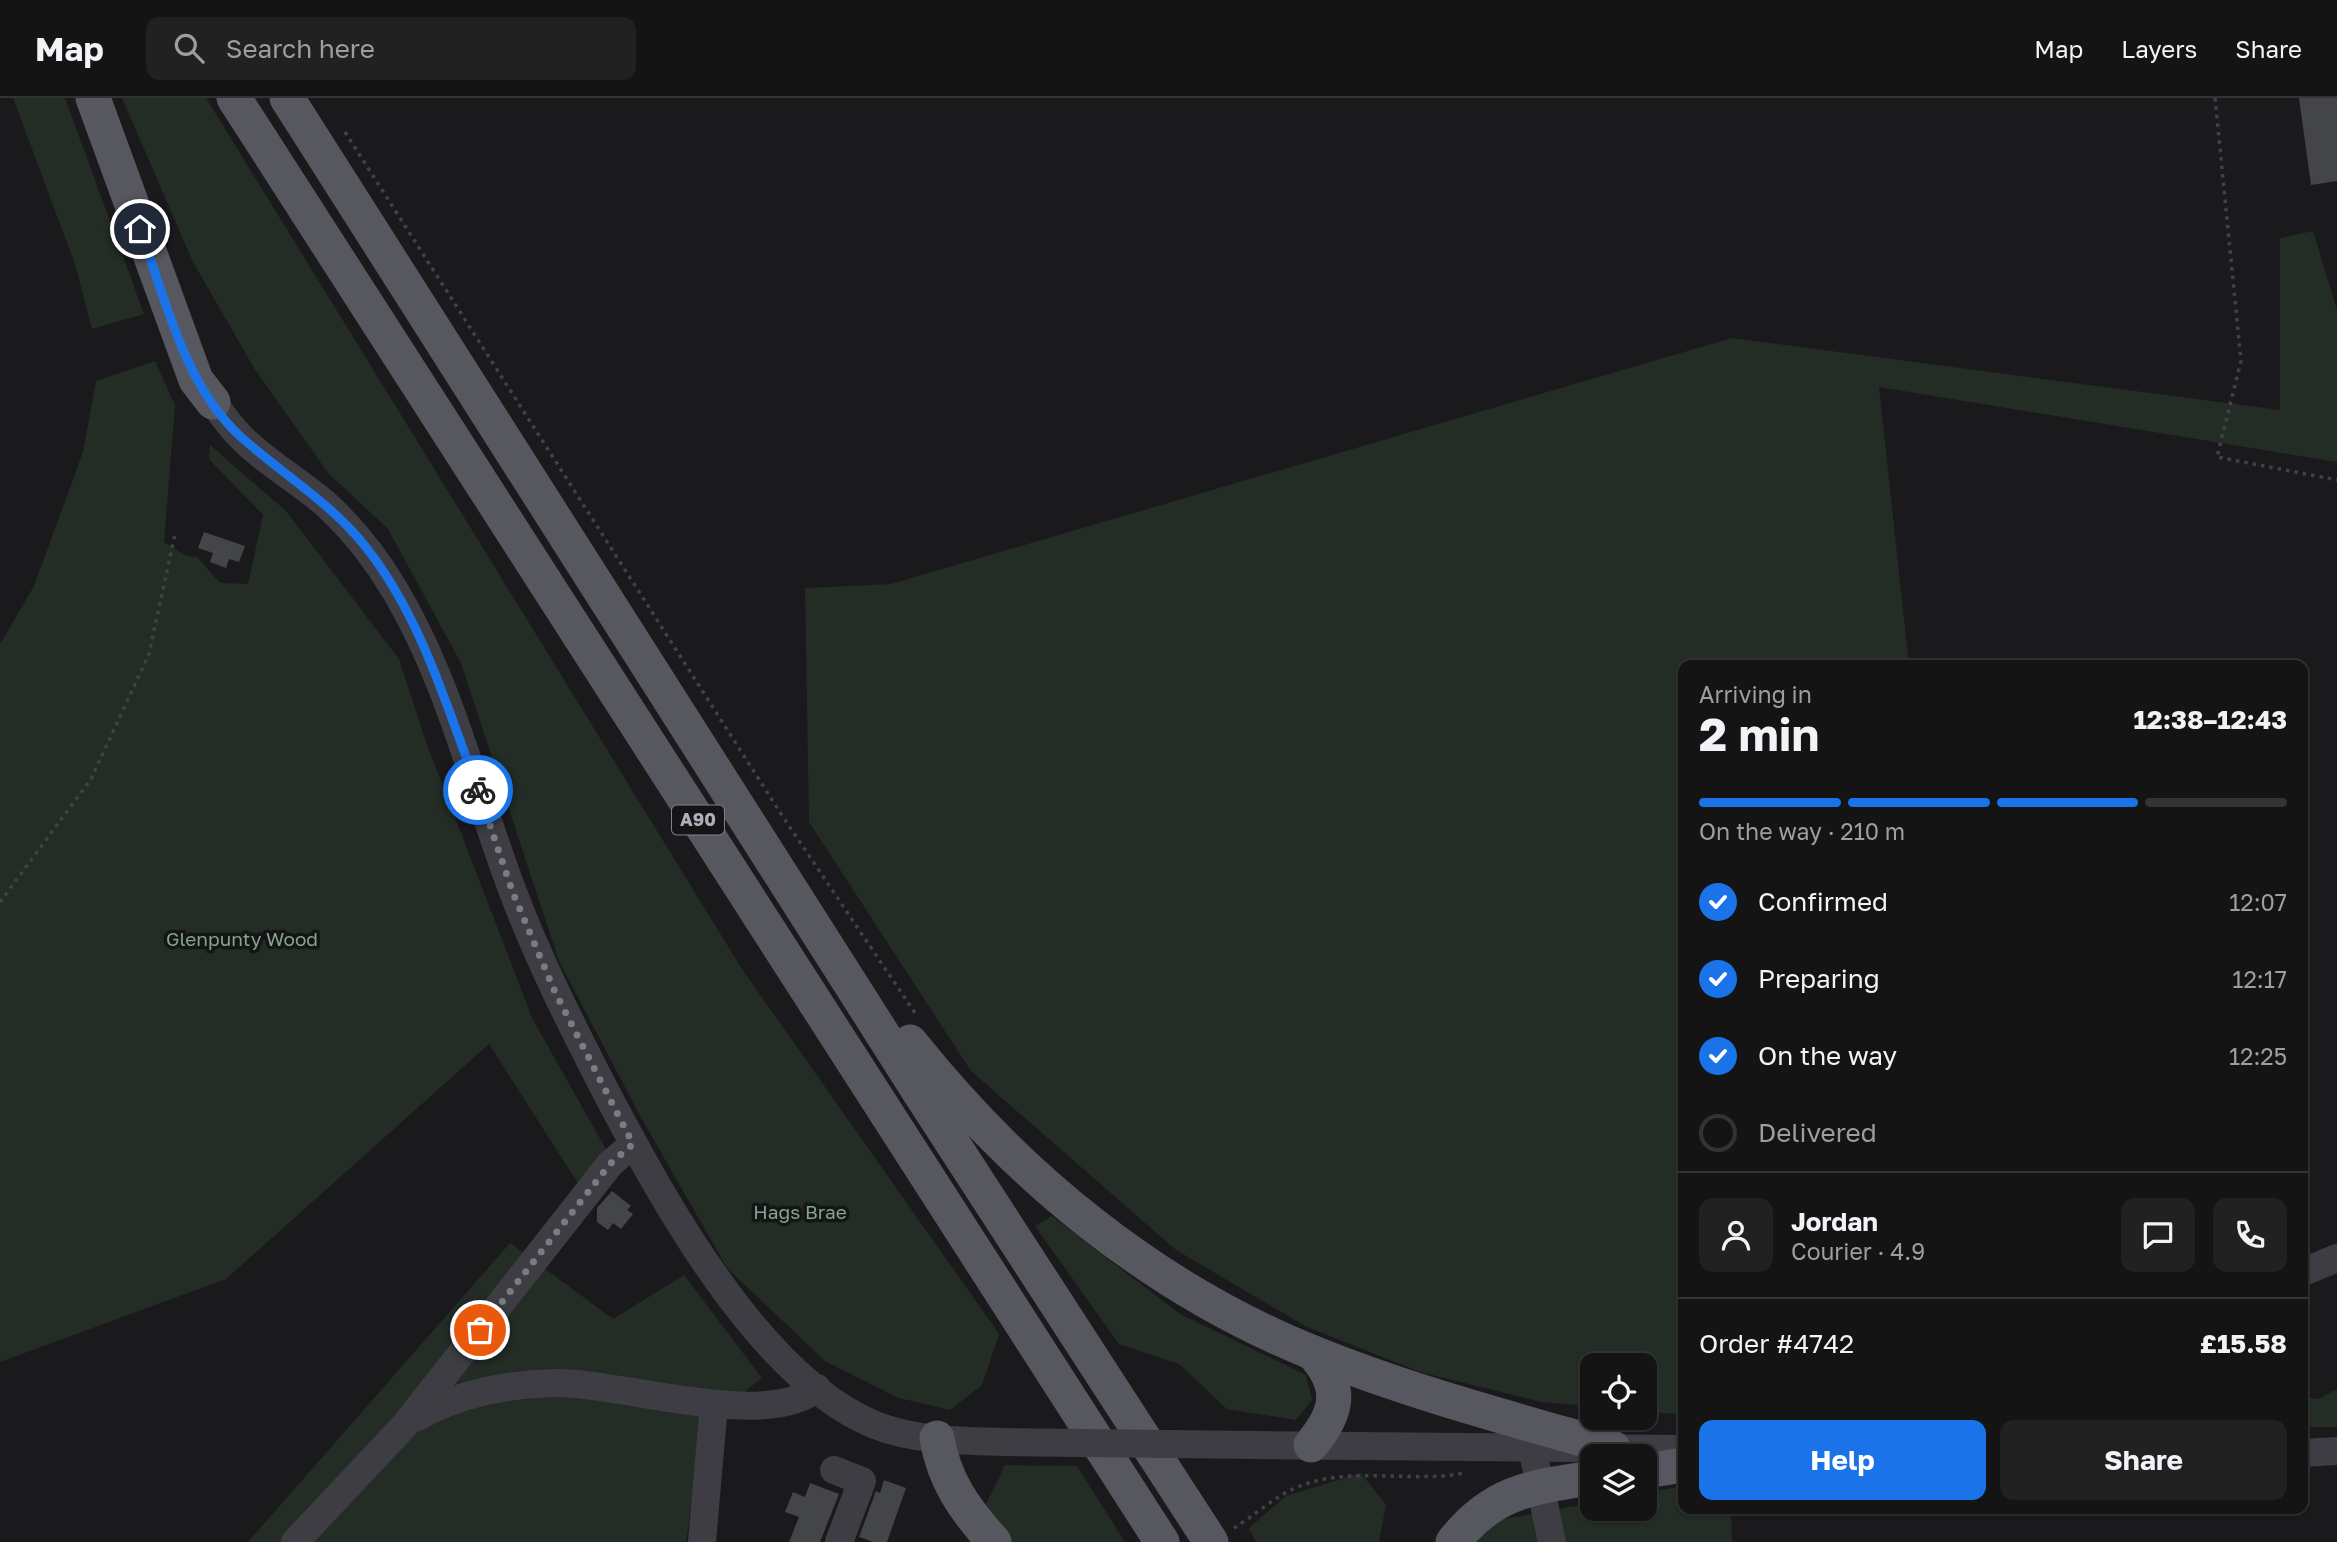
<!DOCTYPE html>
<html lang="en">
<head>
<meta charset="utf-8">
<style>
	:root { --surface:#141415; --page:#212122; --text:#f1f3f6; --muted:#9d9ea0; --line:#333334; --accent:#1a73e8 }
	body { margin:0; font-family:"Golos Text",sans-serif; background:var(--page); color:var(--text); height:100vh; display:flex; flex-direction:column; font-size:26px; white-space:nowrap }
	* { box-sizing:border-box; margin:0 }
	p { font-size:23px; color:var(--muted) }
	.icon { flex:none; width:38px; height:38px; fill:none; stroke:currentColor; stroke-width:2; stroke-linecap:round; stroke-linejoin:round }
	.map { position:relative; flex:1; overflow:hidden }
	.drawer { position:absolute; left:1678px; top:562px; width:630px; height:854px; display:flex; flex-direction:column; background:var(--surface); border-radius:14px; box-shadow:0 2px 5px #0004,0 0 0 2px var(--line) }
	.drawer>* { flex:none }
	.tools { position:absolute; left:1580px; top:1255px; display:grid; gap:14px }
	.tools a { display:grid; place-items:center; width:77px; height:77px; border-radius:14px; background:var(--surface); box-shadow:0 2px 5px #0004,0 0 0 2px var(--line); font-size:35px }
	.pin { position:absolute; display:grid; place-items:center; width:60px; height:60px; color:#fff; margin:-30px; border:4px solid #fff; border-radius:50%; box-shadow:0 2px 7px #0007 }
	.courier { position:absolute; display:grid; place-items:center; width:70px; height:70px; margin:-35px; border:5px solid #1a73e8; border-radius:50%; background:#fff; color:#222; box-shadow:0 2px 9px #0007 }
	.head em { font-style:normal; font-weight:700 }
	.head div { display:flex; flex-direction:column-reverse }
	.head { display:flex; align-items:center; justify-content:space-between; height:119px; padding:0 21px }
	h1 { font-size:46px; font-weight:700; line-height:52px }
	.bar { display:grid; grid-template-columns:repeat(4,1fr); gap:10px 7px; align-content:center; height:84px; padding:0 21px }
	.bar i { height:9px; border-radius:5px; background:var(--line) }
	.bar .selected { background:var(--accent) }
	.bar p { grid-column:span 4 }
	.line { display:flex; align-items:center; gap:18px; padding:0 21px; border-top:2px solid var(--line) }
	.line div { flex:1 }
	.round { display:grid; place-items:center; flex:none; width:74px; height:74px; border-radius:14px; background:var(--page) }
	ol { padding:0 21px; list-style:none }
	li { display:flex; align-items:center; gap:21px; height:77px }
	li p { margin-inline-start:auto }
	li .icon { padding:7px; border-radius:50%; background:var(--accent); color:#fff; stroke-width:4 }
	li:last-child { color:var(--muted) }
	li i { width:38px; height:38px; border:4px solid var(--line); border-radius:50% }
	.cta { display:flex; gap:14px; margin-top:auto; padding:14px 21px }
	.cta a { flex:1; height:80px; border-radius:14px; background:var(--accent); color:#fff; font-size:28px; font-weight:700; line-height:80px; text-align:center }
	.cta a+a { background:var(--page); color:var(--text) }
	header { display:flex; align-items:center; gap:42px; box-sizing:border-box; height:98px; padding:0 35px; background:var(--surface); border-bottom:2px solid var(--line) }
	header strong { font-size:33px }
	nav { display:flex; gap:38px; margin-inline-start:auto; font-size:24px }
	.search { width:490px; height:63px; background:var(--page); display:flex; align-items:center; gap:18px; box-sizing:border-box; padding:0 24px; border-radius:14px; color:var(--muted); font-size:26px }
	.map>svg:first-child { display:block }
	.green { fill:#242c26 }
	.building { fill:#444549 }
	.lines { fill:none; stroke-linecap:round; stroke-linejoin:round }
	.path { stroke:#414248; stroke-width:3.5; stroke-dasharray:3.5 5; stroke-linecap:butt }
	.minor { stroke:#3d3d43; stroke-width:28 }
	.major { stroke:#57585f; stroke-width:35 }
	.minor-bridge { stroke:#3d3d43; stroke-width:28 }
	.done { stroke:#7a7c83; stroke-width:7; stroke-dasharray:0 12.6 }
	.route { stroke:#1a73e8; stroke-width:9 }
	.labels { text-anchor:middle; stroke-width:7; stroke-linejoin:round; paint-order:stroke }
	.shield { fill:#151517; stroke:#7f8289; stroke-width:2 }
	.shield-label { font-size:18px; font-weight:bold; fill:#adb0ba }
	.park-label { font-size:19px; fill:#86a48b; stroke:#151517 }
</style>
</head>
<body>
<header>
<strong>Map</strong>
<div class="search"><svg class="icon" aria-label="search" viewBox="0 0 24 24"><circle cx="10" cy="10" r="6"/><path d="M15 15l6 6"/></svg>Search here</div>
<nav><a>Map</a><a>Layers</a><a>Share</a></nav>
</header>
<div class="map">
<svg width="2337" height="1444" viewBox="0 0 2337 1444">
	<rect width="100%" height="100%" fill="#1a1a1c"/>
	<g class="green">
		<path d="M13,0H65L144,216L92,231L75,166Z"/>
		<path d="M122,0H206L742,871L999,1236L982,1287L950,1312L899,1300L825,1263L727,1170L639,1016L559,863L461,565L388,431L328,375L254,270L193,164Z"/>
		<path d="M2313,133L2337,212V364L1879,289L1909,567H1684L1683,1317L1645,1313V1267H1592V1308L1541,1304L1420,1274L1307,1229L1176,1152L971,973L809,724L805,490L891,486L1732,240L2280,312V140Z"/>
		<path d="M155,263L175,307L164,444L186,458L197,459L220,485L248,486L263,417L209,361L210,347L286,413L399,561L426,644L533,922L607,1053L579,1087L489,946L226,1181L0,1264V546L34,488L83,354L96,283Z"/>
		<path d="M1052,1118L1180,1216L1306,1277L1312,1302L1296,1322L1227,1311L1179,1266L1119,1246L1035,1128Z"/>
		<path d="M510,1145L613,1221L684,1177L762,1280L702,1327L686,1444H248Z"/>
		<path d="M2337,1291V1329H2303V1299L2319,1301Z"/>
		<path d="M1005,1367L1077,1368L1125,1444H1012L983,1412Z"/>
		<path d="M1361,1375L1386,1407L1379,1444H1256L1249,1430L1286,1398Z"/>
		<path d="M1683,1388L1684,1410L1731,1411L1732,1444H1468L1494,1423L1592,1405V1410H1645V1395Z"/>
	</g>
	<g class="building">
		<path d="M2299,0H2337V83L2311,87Z"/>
		<path d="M204,434L245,448L239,464L229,461L226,470L210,464L213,455L198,450Z"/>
		<path d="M612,1093L631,1108L627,1112L633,1116L621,1131L613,1125L608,1132L597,1124V1110Z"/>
		<path d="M884,1382L906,1390L887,1444H873L859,1439L876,1393L880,1395Z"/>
		<path d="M810,1385L839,1396L820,1444H789L799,1419L785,1414L793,1394L805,1399Z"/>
	</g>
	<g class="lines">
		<g class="path">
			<path d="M2215,0L2241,263L2217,359L2337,382"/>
			<path d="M345,34L783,719L917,918"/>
			<path d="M0,804L91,681L149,556L175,436"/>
			<path d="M1234,1430C1252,1419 1275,1399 1293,1391C1347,1366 1408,1386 1465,1375"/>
		</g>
		<g class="minor">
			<path d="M213,304C221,315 229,327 239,337C265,365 302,384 330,410C355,434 377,462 394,491C450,584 475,694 513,794C539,863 572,928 606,994C662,1100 759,1280 875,1327C915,1343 963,1343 1005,1344"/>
			<path d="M2303,1174L2337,1160"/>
			<path d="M418,1319C458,1295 510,1286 556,1285C620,1284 766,1333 817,1290"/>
			<path d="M1528,1331L1552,1444"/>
			<path d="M1254,1347L1684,1351"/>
			<path d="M2303,1355L2337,1353"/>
			<path d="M834,1372L862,1383L839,1444"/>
			<path d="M295,1444L405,1327L610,1066L633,1046"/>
			<path d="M702,1444L714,1306"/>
		</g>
		<g class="major">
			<path d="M93,0L196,282L213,304"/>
			<path d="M234,0L1162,1444"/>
			<path d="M287,0L920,995L1211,1444"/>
			<path d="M910,944C1017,1078 1151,1189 1311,1254C1409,1294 1512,1321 1613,1350"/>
			<path d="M937,1340C944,1383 965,1412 994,1444"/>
			<path d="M1311,1347C1339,1313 1343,1289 1313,1255"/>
			<path d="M1645,1373L1684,1367"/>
			<path d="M1453,1444C1493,1393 1532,1389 1592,1380"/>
		</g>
		<path class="minor-bridge" d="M1005,1344L1254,1347"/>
	</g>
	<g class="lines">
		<path class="done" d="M478,692L513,795L555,894L633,1046L610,1066L480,1232"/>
		<path class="route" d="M140,131C166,202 184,287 241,339C282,376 330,404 365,448C421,518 447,609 478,692"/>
	</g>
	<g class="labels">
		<rect class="shield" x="672" y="707.5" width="52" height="29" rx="5"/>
		<g class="shield-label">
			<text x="698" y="728">A90</text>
		</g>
		<g class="park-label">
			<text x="242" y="848">Glenpunty Wood</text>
			<text x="800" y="1121">Hags Brae</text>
		</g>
	</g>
</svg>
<div class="tools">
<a><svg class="icon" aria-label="locate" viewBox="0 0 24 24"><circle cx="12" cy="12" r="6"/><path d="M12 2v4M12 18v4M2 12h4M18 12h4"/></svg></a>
<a><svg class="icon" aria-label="layers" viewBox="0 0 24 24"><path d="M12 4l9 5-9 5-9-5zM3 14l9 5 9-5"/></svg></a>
</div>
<div class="pin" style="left:480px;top:1232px;background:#ea580c"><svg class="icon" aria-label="bag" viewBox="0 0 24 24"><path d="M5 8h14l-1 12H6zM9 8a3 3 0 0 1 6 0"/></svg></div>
<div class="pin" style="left:140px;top:131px;background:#1f2937"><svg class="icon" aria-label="home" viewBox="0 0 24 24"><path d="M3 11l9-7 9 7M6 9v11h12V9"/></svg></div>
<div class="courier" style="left:478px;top:692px"><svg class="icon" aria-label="bike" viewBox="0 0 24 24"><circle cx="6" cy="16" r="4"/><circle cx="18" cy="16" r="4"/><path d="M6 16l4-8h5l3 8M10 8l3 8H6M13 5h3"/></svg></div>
<section class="drawer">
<div class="head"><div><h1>2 min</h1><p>Arriving in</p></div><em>12:38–12:43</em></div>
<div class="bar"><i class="selected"></i><i class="selected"></i><i class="selected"></i><i></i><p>On the way · 210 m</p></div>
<ol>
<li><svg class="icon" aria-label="check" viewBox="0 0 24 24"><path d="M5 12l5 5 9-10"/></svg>Confirmed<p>12:07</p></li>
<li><svg class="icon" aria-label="check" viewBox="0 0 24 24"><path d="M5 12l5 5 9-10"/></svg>Preparing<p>12:17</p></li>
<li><svg class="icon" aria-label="check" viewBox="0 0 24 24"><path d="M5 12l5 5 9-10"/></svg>On the way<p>12:25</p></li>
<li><i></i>Delivered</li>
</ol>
<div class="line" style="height:126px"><a class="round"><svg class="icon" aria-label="person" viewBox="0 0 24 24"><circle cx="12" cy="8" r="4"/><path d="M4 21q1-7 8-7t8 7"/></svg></a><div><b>Jordan</b><p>Courier · 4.9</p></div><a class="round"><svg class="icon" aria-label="chat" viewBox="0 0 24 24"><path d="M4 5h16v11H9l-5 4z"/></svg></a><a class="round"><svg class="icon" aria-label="phone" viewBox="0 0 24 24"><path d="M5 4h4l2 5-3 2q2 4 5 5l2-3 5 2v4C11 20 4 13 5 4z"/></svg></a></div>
<div class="line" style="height:91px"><div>Order #4742</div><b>£15.58</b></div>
<div class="cta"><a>Help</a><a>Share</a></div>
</section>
</div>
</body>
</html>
